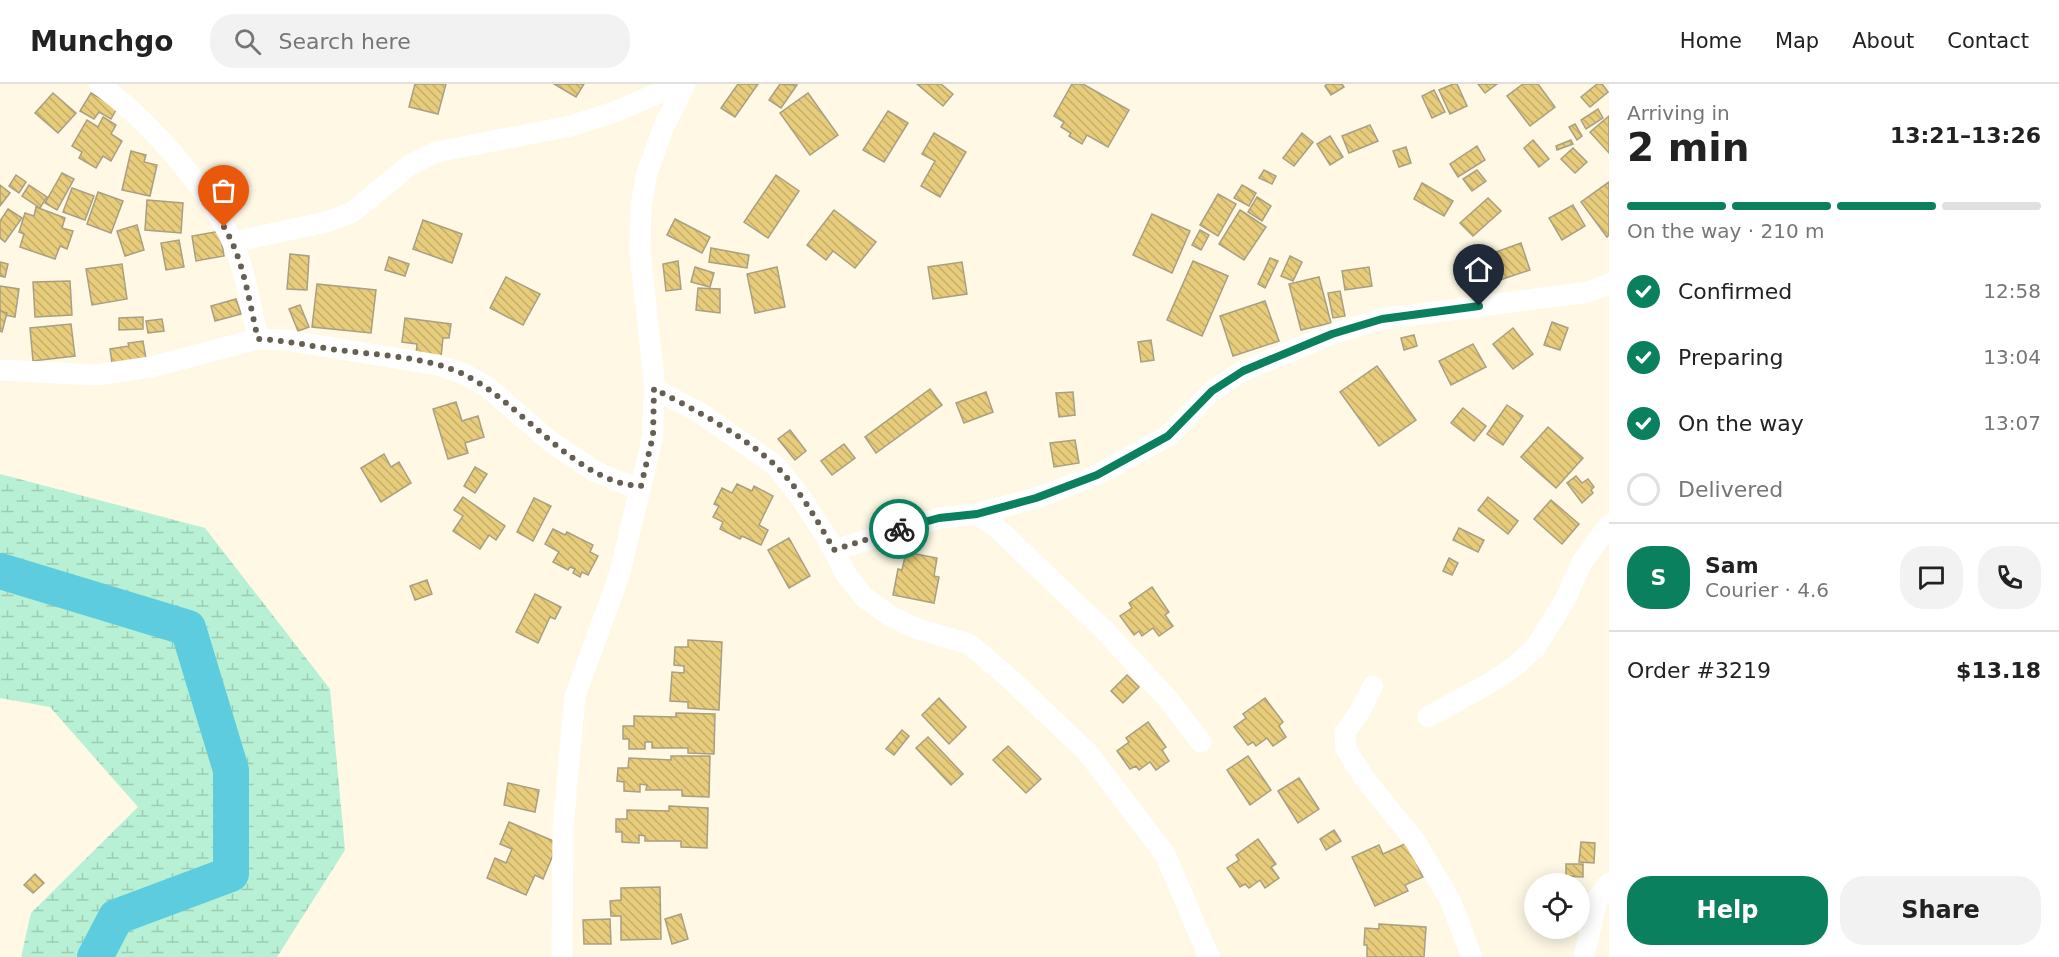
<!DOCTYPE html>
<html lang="en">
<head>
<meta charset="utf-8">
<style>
	:root { --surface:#fff; --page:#f2f2f2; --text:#222; --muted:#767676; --line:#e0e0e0; --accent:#0b805e }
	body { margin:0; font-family:"DejaVu Sans",sans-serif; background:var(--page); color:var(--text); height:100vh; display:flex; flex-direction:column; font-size:22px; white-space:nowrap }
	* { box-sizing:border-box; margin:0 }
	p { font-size:20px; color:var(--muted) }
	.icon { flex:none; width:33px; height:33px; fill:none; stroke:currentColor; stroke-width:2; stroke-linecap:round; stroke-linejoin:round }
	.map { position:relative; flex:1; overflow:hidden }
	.panel { display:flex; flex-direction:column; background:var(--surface); width:450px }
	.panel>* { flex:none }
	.controls { position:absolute; left:1524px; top:789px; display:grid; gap:12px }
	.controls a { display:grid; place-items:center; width:66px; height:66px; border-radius:50%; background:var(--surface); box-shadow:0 3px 15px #0003; font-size:30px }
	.pin { position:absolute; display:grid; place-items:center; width:51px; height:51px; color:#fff; margin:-62px -26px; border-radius:50% 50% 50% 0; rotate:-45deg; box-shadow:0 0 6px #0007 }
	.pin .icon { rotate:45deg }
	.courier { position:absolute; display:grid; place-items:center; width:60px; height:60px; margin:-30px; border:4px solid #0b805e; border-radius:50%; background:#fff; color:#222; box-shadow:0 2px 8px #0007 }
	.overview em { font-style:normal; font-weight:700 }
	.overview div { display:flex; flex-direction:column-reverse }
	.overview { display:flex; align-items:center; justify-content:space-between; height:102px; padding:0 18px }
	h1 { font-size:39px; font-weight:700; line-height:45px }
	.bar { display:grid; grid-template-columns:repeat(4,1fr); gap:9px 6px; align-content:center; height:72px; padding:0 18px }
	.bar i { height:8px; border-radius:4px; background:var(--line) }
	.bar .selected { background:var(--accent) }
	.bar p { grid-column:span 4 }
	.line { display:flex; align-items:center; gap:15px; padding:0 18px; border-top:2px solid var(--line) }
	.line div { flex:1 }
	.round { display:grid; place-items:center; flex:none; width:63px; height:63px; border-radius:24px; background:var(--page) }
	ol { padding:0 18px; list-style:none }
	li { display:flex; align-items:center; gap:18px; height:66px }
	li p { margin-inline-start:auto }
	li .icon { padding:6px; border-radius:50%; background:var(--accent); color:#fff; stroke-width:4 }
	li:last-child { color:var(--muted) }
	li i { width:33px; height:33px; border:3px solid var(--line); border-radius:50% }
	.cta { display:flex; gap:12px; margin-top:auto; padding:12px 18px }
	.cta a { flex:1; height:69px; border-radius:24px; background:var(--accent); color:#fff; font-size:24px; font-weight:700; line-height:69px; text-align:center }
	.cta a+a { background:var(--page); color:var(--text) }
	header { display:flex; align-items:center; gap:36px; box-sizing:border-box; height:84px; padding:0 30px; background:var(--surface); border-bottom:2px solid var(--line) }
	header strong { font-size:28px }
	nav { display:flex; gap:33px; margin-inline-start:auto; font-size:21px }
	.search { width:420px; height:54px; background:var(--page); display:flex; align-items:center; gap:15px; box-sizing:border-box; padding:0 21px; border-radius:24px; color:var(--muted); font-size:22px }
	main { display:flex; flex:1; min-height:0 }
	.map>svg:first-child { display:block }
	.wetland { fill:url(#wetland-marsh) }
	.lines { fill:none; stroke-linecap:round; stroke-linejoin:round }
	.river { stroke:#5dccde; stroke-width:36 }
	.building { fill:url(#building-back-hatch); stroke:#a99f82; stroke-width:1.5 }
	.minor { stroke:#fff; stroke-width:21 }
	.done { stroke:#656053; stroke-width:6; stroke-dasharray:0 10.8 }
	.route { stroke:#0b805e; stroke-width:8 }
</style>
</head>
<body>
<header>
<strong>Munchgo</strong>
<div class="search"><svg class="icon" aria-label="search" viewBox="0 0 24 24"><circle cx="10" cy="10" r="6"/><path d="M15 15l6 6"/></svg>Search here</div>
<nav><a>Home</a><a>Map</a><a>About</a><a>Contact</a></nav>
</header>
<main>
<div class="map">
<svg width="1609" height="873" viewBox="0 0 1609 873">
	<defs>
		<pattern id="wetland-marsh" width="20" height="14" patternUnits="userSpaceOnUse" patternTransform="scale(1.5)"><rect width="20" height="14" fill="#b7f0d4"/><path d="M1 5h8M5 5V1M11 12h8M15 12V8" fill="none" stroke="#9ccdb4"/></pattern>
		<pattern id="building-back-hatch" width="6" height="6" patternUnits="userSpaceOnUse" patternTransform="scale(1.5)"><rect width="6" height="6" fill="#e7cc7c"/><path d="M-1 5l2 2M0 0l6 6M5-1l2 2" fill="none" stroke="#c5ae6a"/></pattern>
	</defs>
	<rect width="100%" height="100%" fill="#fef8e5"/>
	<path class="wetland" d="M0,390L205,444L330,605L345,766L277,873H21L31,829L138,723L50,623L0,614Z"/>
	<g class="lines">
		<path class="river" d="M0,487L188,544L231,686V790L116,833L95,873"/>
	</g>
	<g class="building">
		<path d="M415,0H446L438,30L409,23Z"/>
		<path d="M554,0H584L576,13Z"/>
		<path d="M738,0H758L735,33L721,24Z"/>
		<path d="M780,0L797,1L781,24L769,16Z"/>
		<path d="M917,0H941L953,10L943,22Z"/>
		<path d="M1072,0H1083L1129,26L1108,63L1087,51L1082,60L1069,52L1071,49L1061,43L1064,38L1054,32Z"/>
		<path d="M1327,0H1342L1344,3L1331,11L1325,2Z"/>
		<path d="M1453,0H1457L1467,22L1450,30L1439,6Z"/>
		<path d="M1478,0H1497L1485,9Z"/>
		<path d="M1523,0H1538L1555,23L1530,42L1507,12Z"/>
		<path d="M1597,0H1602L1608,8L1590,23L1581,13Z"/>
		<path d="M1434,6L1445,28L1432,34L1422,12Z"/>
		<path d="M53,9L76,29L58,49L35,29Z"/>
		<path d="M91,9L117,24L111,35L99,28L94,35L80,27Z"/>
		<path d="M808,9L838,51L810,71L780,29Z"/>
		<path d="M1598,25L1603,34L1586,45L1581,36Z"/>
		<path d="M888,27L908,39L884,78L863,66Z"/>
		<path d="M1609,32V69L1590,48Z"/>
		<path d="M103,33L116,41L111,50L122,57L111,77L103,72L96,84L79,74L82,68L72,62L87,36L98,43Z"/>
		<path d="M1575,40L1582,52L1577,56L1569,43Z"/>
		<path d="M1370,41L1378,57L1349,69L1342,52Z"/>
		<path d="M934,49L966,68L940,113L921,102L935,77L922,70Z"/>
		<path d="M1302,49L1313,58L1294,82L1283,74Z"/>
		<path d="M1330,52L1343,73L1330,81L1317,60Z"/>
		<path d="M1533,56L1549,75L1539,83L1524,64Z"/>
		<path d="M1571,56L1573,60L1557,66L1556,62Z"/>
		<path d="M1477,62L1485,76L1458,93L1450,80Z"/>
		<path d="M1406,63L1411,79L1399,83L1393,67Z"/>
		<path d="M1573,64L1587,78L1575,89L1561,75Z"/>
		<path d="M131,67L146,71L144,78L157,81L150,112L122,106Z"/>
		<path d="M1264,86L1276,92L1272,100L1259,94Z"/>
		<path d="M1477,86L1486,97L1472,107L1463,95Z"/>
		<path d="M62,89L74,95L57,126L45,119Z"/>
		<path d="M16,91L26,98L19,109L9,102Z"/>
		<path d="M776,91L799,107L768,154L744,138Z"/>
		<path d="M1609,98V151L1607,153L1581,118Z"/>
		<path d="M1422,99L1453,117L1444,132L1414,115Z"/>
		<path d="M0,101L10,109L0,122Z"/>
		<path d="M29,101L47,113L40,124L22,112Z"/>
		<path d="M1242,101L1256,109L1249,122L1234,114Z"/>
		<path d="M72,104L94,112L85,136L63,128Z"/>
		<path d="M98,108L123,117L111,149L87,140Z"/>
		<path d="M1218,110L1236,120L1218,152L1200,141Z"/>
		<path d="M1257,113L1271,122L1262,137L1248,128Z"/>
		<path d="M1488,114L1501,127L1473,152L1460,139Z"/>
		<path d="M147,116L183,119L181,149L145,146Z"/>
		<path d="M1573,121L1585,142L1562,156L1549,134Z"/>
		<path d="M36,123L65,134L62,144L73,147L67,165L60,162L55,175L20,163L24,150L19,148L25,129L34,132Z"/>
		<path d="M8,125L22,134L5,158L0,154V137Z"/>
		<path d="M834,126L876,158L855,184L833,167L826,176L807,161Z"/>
		<path d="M1240,126L1266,143L1244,176L1219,160Z"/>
		<path d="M1152,130L1190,147L1172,189L1133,171Z"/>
		<path d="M675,135L710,153L702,169L667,151Z"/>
		<path d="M423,136L462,150L452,179L413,165Z"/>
		<path d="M137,141L144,166L125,172L117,147Z"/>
		<path d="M1200,146L1209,151L1201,166L1192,161Z"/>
		<path d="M220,147L224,172L196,177L192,152Z"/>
		<path d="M179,156L184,183L166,186L161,159Z"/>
		<path d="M1521,159L1530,186L1494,198L1485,172Z"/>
		<path d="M711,164L749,171L747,184L709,178Z"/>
		<path d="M290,170L309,172L307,206L287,205Z"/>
		<path d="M1290,172L1302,178L1293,197L1281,192Z"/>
		<path d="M389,173L409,180L405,192L385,186Z"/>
		<path d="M1270,174L1278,177L1265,204L1258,200Z"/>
		<path d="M678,177L681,205L666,207L663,180Z"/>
		<path d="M1193,177L1228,192L1202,252L1167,236Z"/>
		<path d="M0,178L8,180L5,193L0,192Z"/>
		<path d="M962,178L967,210L933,215L928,183Z"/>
		<path d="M122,180L127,215L92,221L86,185Z"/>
		<path d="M695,183L714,189L710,203L691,198Z"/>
		<path d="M777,183L785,223L755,229L747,190Z"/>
		<path d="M1369,183L1372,202L1345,206L1342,187Z"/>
		<path d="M506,193L540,210L523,241L490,224Z"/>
		<path d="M1319,193L1331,239L1301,246L1289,200Z"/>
		<path d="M70,197L72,231L35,233L33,198Z"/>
		<path d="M317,200L376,206L371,249L312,243Z"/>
		<path d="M0,202L19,205L15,233L0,230Z"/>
		<path d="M698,204L720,205V229L696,226Z"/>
		<path d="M1340,207L1345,232L1333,234L1328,209Z"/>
		<path d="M236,215L241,230L215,237L211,222Z"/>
		<path d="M1265,217L1279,257L1233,272L1220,232Z"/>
		<path d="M300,221L309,243L298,247L289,225Z"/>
		<path d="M0,227L7,229L2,248L0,247Z"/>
		<path d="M143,233V245L119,246V234Z"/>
		<path d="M405,234L451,240L449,254H443L441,273L416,271L417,260L402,258Z"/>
		<path d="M162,235L164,247L148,249L146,237Z"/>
		<path d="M1552,238L1568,244L1560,266L1544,261Z"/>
		<path d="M71,240L75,272L33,277L30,244Z"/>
		<path d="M1513,244L1533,270L1513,285L1493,260Z"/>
		<path d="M1414,251L1417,262L1404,266L1401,254Z"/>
		<path d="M1151,256L1154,276L1141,278L1138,258Z"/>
		<path d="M143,257L146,275L112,279L110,265L129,262L128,259Z"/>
		<path d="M1473,260L1486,283L1451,301L1439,277Z"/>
		<path d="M1377,282L1416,336L1379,362L1340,308Z"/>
		<path d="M930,305L942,321L876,369L865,353Z"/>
		<path d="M986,308L993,328L964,339L956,319Z"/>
		<path d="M1073,308L1075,331L1059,333L1056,309Z"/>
		<path d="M456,318L462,337L478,332L484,353L465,359L468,369L448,375L433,325Z"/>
		<path d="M1507,321L1523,332L1503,361L1487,350Z"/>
		<path d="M1463,324L1486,342L1474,357L1451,339Z"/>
		<path d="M1548,343L1583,374L1556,404L1521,373Z"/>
		<path d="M790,346L806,367L795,376L778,355Z"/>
		<path d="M1075,356L1079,379L1054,383L1050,359Z"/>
		<path d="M844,360L855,374L832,391L821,377Z"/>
		<path d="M384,370L391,383L399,378L411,399L381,418L361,384Z"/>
		<path d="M475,383L487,390L475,409L464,402Z"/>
		<path d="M1576,392L1582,399L1588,395L1594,403L1591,406L1593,409L1582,419L1567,399Z"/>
		<path d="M737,400L752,407L754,402L773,412L759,441L768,446L761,461L742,452L740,455L720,445L723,438L713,433L719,422L714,420L722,404L732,409Z"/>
		<path d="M463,413L505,442L496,456L489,451L480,465L453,447L463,432L454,426Z"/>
		<path d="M1488,413L1518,437L1508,450L1478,426Z"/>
		<path d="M534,414L551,422L533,457L517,448Z"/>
		<path d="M1551,416L1579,440L1562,460L1534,435Z"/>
		<path d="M1459,444L1484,456L1478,468L1453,456Z"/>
		<path d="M553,445L565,451L567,448L593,461L590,468L598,472L588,491L582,488L580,493L573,489L575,485L570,483L568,486L553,478L559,468L545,460Z"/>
		<path d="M789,454L810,492L789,504L768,466Z"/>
		<path d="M906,468L937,474L934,492L939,493L934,519L893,511L898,485L902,486Z"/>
		<path d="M1449,474L1458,479L1452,491L1443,487Z"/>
		<path d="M427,496L432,510L415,516L410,502Z"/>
		<path d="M1152,503L1169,528L1165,531L1173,542L1159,552L1153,544L1142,552L1139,547L1134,551L1120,532L1132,524L1129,519Z"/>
		<path d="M535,510L561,523L555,535L550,533L538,559L516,548Z"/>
		<path d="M688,556L722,558L719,626L688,624V618L670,617L672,588L684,589V582L674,581L675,563H688Z"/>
		<path d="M1127,591L1139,603L1123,619L1111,607Z"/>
		<path d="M939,614L966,643L949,660L922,631Z"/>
		<path d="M1265,614L1283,638L1279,642L1286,653L1273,662L1267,654L1256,662L1253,658L1248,661L1234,643L1246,634L1243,630Z"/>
		<path d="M676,629L715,630L714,670L688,669V664H652V658H645V665H629V655H623V642H634V632L676,633Z"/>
		<path d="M1148,638L1166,663L1162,666L1169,677L1156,686L1150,678L1139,686L1136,682L1130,685L1117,667L1129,658L1126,654Z"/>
		<path d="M902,646L909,652L894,671L886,665Z"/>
		<path d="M928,653L963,690L951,701L916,664Z"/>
		<path d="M1008,662L1041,695L1026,709L993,676Z"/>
		<path d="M671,672H710L709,713L682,712V706H646L647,701L640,700V708L624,707V698L617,697L618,684H628L629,674L671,676Z"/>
		<path d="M1248,672L1271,706L1250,721L1227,686Z"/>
		<path d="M1299,694L1319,725L1298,739L1278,707Z"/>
		<path d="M508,699L539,706L535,728L504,721Z"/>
		<path d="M669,722L708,724L707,764L681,763V757H645V752L639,751V759L622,758V748H616V735H627V726L669,727Z"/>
		<path d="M509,738L558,759L543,795L535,791L526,811L487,794L495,774L506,779L512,765L500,760Z"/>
		<path d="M1334,746L1341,757L1326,766L1320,755Z"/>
		<path d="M1258,755L1276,780L1271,783L1279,794L1265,804L1260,796L1249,804L1245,800L1240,803L1227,784L1239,776L1236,771Z"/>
		<path d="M1581,758L1595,759L1594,779L1579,778Z"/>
		<path d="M1407,759L1423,793L1405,801L1408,807L1375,822L1352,773L1379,761L1383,770Z"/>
		<path d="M1566,780H1583V793L1566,792Z"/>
		<path d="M35,790L44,799L33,809L24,801Z"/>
		<path d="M660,803L661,855L621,856V832H611L610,817L621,816V804Z"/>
		<path d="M681,830L688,855L672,860L665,835Z"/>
		<path d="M610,835L611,860H584L583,836Z"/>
		<path d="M1379,840L1426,843L1424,873H1367V861H1364L1365,844L1379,845Z"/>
	</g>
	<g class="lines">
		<g class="minor">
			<path d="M99,0C149,37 205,100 232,157C245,183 251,226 258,255"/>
			<path d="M233,158L326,138L351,129L410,81L436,68L571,42L617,27L679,0"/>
			<path d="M0,286L96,291L151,283L258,255L285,256L438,281L464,290L486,302L551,358L596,388L628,401L641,402"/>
			<path d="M654,305L699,328L776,382L799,411L826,452L847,492L864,513L890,532L918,545L969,560L1008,593L1087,668L1165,770L1209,873"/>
			<path d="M977,430L997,444L1105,547L1167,614L1201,658"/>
			<path d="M834,466L939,434L977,430L1036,414L1097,391L1168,352L1212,307L1243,287L1332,250L1382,235L1588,208L1609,200"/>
			<path d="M1373,602L1360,627L1345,649L1346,665L1364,694L1415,757L1450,816L1472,873"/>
			<path d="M1428,633L1488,600L1514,583L1536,563L1566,514L1582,478L1609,441"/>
			<path d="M562,873L563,744L575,612L619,492L653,352L654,297L640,168L641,122L647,89L664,42L685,0"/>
			<path d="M1584,873L1597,815L1609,799"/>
		</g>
	</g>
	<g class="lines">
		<path class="done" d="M224,143C244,176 249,218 258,255C283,256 306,261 331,265C372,271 428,272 465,291C520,318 578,401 641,402L653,352L654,305C694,325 743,351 776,382C798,403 819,439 834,466L899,445"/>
		<path class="route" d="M899,445L939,434L977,430L1036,414L1097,391L1168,352L1212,307L1243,287L1332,250L1382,235L1479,222"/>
	</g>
</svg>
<div class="controls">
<a><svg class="icon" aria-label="locate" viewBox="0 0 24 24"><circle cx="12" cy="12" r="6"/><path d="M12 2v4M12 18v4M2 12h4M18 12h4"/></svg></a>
</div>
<div class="pin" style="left:224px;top:143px;background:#ea580c"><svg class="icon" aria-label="bag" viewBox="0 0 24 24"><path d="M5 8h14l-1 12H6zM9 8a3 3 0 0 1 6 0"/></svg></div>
<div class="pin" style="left:1479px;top:222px;background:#1f2937"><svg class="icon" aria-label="home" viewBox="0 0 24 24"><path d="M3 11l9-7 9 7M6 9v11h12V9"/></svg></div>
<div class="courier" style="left:899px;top:445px"><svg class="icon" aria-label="bike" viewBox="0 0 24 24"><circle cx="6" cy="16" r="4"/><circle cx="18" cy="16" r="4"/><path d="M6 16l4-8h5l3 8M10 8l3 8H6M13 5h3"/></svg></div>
</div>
<section class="panel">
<div class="overview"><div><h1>2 min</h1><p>Arriving in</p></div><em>13:21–13:26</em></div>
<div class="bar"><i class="selected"></i><i class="selected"></i><i class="selected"></i><i></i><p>On the way · 210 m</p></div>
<ol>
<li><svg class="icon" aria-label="check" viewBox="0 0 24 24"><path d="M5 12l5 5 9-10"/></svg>Confirmed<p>12:58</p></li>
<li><svg class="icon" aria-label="check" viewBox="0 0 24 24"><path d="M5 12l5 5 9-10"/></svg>Preparing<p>13:04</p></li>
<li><svg class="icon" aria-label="check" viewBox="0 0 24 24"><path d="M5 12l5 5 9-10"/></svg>On the way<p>13:07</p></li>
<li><i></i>Delivered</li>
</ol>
<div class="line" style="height:108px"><b class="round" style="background:var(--accent);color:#fff">S</b><div><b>Sam</b><p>Courier · 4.6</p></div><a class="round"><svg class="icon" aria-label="chat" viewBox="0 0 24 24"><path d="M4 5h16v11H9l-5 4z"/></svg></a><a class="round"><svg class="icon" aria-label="phone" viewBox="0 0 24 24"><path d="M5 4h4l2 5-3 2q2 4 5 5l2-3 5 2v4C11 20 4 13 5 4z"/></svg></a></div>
<div class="line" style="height:78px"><div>Order #3219</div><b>$13.18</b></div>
<div class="cta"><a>Help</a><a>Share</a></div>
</section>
</main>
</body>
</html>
